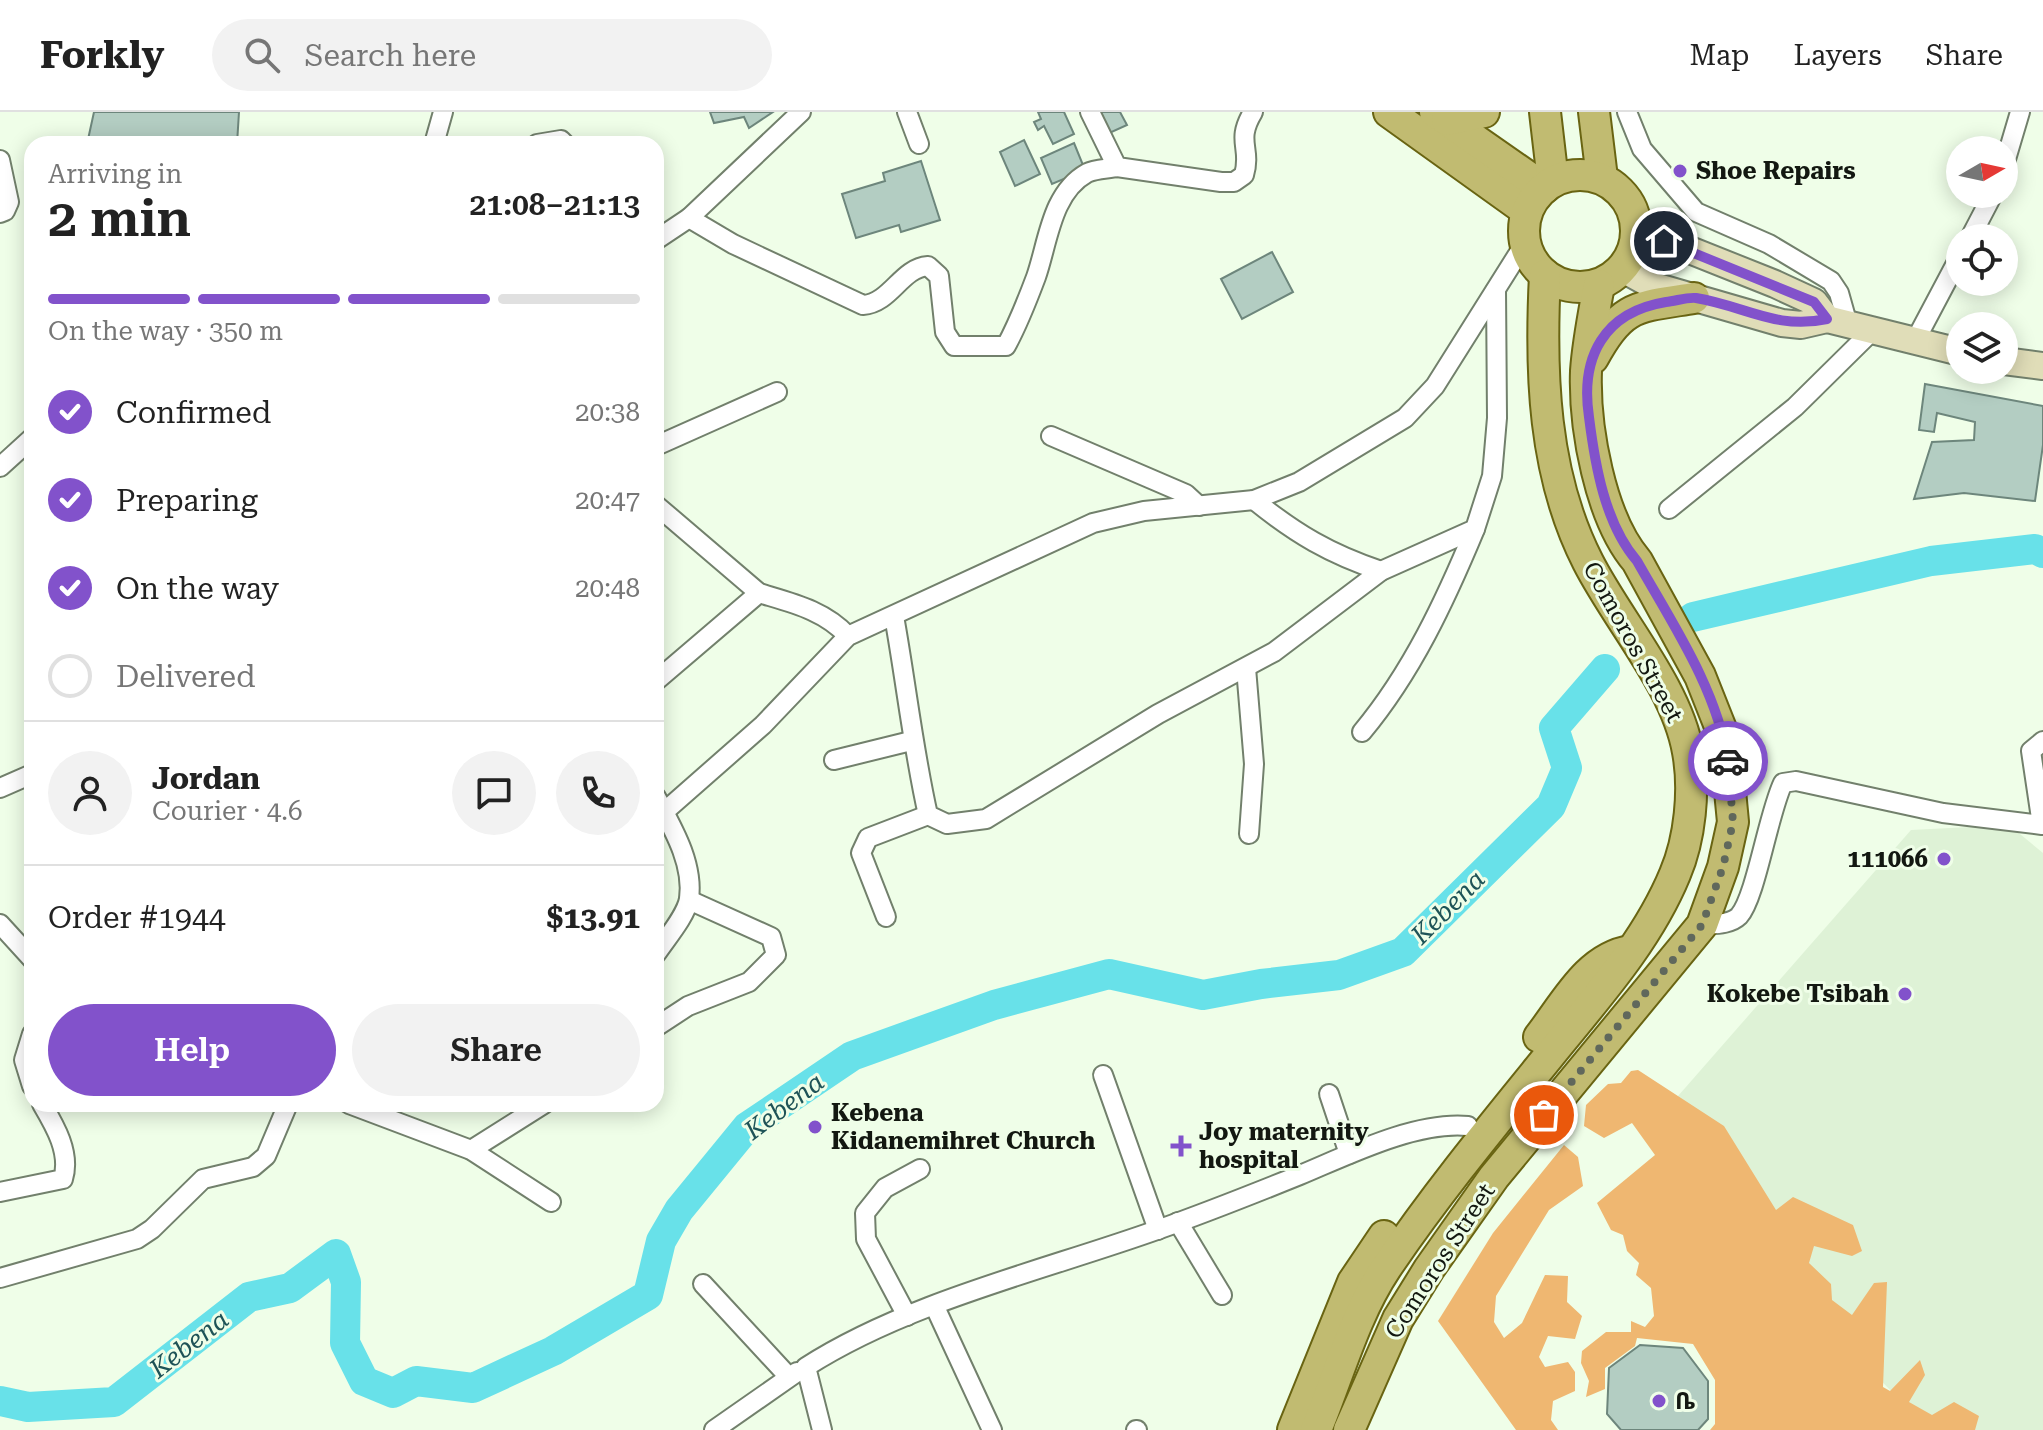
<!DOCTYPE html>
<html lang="en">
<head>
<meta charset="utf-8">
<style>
	:root { --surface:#fff; --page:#f2f2f2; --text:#222; --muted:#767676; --line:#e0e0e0; --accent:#8252cb }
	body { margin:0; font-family:"Roboto Serif","Noto Sans Ethiopic",serif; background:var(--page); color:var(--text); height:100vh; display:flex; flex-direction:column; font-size:30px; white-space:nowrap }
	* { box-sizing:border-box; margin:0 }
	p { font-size:26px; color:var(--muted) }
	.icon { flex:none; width:44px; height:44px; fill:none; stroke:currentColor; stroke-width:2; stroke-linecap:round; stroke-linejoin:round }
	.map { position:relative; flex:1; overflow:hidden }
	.drawer { position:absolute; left:24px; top:24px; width:640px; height:976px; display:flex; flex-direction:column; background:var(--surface); border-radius:24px; box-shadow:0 4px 20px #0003 }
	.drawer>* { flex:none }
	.needle { width:52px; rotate:81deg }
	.controls { position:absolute; left:1946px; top:24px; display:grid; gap:16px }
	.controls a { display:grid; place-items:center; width:72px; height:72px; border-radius:50%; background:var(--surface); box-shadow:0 4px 20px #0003; font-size:40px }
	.pin { position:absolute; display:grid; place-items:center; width:68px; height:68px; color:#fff; margin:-34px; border:4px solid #fff; border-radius:50%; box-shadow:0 2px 8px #0007 }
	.courier { position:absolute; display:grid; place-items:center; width:80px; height:80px; margin:-40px; border:6px solid #8252cb; border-radius:50%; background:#fff; color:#222; box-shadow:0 2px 10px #0007 }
	.headline em { font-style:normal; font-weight:600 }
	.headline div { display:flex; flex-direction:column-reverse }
	.headline { display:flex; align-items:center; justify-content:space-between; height:136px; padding:0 24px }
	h1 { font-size:52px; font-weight:600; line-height:60px }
	.bar { display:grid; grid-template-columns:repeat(4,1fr); gap:12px 8px; align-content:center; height:96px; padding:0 24px }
	.bar i { height:10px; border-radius:6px; background:var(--line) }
	.bar .active { background:var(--accent) }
	.bar p { grid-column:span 4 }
	.line { display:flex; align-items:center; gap:20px; padding:0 24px; border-top:2px solid var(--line) }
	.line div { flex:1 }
	.round { display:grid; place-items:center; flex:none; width:84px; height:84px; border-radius:42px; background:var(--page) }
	ol { padding:0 24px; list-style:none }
	li { display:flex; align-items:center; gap:24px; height:88px }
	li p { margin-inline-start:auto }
	li .icon { padding:8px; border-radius:50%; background:var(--accent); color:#fff; stroke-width:4 }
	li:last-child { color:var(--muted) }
	li i { width:44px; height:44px; border:4px solid var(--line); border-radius:50% }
	.button { display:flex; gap:16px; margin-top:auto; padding:16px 24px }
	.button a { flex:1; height:92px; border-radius:48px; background:var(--accent); color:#fff; font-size:32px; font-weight:600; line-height:92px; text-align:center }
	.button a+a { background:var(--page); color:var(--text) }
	header { display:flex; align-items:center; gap:48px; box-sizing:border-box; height:112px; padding:0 40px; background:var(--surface); border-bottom:2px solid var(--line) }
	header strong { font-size:38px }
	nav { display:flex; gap:44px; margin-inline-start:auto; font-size:28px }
	.search { width:560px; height:72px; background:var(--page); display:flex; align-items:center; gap:20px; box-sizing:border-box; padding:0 28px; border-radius:44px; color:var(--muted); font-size:30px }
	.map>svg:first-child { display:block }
	.built { fill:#def2d6 }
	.forest { fill:#efb771 }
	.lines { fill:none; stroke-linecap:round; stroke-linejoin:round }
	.river { stroke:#68e1e9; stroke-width:30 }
	.building { fill:#b3cdc2; stroke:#6d867c; stroke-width:2 }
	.minor-casing { stroke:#72806c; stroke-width:22 }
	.secondary-casing { stroke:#72806c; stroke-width:30 }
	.primary-casing { stroke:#696412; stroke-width:34 }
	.minor { stroke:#fff; stroke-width:18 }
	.secondary { stroke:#e0ddb8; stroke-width:26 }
	.primary { stroke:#c1bb71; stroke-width:30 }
	.done { stroke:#60685c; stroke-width:8; stroke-dasharray:0 14.4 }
	.route { stroke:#8252cb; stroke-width:10 }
	.poi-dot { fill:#8252cb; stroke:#effee8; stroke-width:3 }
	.labels { text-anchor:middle; stroke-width:6; stroke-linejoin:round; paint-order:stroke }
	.poi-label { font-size:24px; font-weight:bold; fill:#131811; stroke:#effee8; text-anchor:start }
	.street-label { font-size:24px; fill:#131811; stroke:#effee8 }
	.water-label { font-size:26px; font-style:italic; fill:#1e5357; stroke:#effee8 }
</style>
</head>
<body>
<header>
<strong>Forkly</strong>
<div class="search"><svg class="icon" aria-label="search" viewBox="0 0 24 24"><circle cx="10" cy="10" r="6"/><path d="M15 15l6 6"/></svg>Search here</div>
<nav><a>Map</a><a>Layers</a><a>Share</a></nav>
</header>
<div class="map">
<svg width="2043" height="1318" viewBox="0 0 2043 1318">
	<rect width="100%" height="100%" fill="#effee8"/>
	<path class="built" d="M2009,713L2043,741V1318H1929L1643,1024L1911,718Z"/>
	<g class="forest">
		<path d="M1638,958L1724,1014L1776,1098L1793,1085L1853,1113L1862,1139L1852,1144L1814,1134L1809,1151L1831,1172L1832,1188L1852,1203L1874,1171L1887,1170L1883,1275L1890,1279L1920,1248L1925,1263L1909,1290L1932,1303L1954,1290L1979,1304L1975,1318H1710L1715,1312V1268L1693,1232L1637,1226L1635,1234L1605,1256V1277L1586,1285L1589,1269L1581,1251L1582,1239L1606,1220H1631V1209L1645,1215L1654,1204L1651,1176L1636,1163L1639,1151L1627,1139L1623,1123L1611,1118L1597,1091L1655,1043L1632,1011L1604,1026L1584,1014L1586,993L1608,972L1621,971L1631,959Z"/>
		<path d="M1564,1033L1578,1045L1583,1074L1549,1098L1496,1184L1494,1210L1504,1226L1522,1211L1545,1163L1568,1164L1567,1190L1582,1204L1575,1227L1548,1224L1539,1245L1545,1255L1568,1250L1575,1260V1279L1553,1289L1551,1308L1558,1318H1516L1438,1209L1493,1121Z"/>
	</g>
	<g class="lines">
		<g class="river">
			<path d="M1693,505L1931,449L2035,437L2043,441"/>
			<path d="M0,1289L28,1295L114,1290L249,1185L290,1176L336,1142L346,1170L345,1231L364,1269L393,1281L416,1269L473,1276L553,1239L648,1183L661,1129L679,1098L747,1015L852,944L994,893L1109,862L1203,883L1261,872L1339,863L1403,840L1551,694L1567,656L1554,616L1605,557"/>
		</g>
	</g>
	<g class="building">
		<path d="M94,0H239L237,32H87Z"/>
		<path d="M710,0H773L749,16L744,5L714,11Z"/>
		<path d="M1038,0H1064L1074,22L1053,32L1044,14L1038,18L1034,10L1041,7Z"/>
		<path d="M1094,0H1120L1127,13L1105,23Z"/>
		<path d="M1024,28L1040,62L1015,74L1000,40Z"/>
		<path d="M1074,31L1085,58L1052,72L1041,46Z"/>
		<path d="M921,49L940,108L901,120L899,113L856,126L842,82L885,69L883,61Z"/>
		<path d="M1272,140L1293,180L1242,207L1221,167Z"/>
		<path d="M1925,272L2043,294V333L2035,389L1964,381L1914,387L1932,330L1974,328L1975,310L1937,301L1934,320L1919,318Z"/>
		<path d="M1640,1233L1683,1236L1708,1269V1307L1698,1318H1621L1607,1302L1609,1256Z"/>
	</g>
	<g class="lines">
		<defs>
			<g id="minor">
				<path d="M907,0L919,32"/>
				<path d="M1090,0L1117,55L1221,70H1234L1244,63C1252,35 1235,30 1253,0"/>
				<path d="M1627,0L1642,37L1696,100L1769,132L1831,169L1839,181L1848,213"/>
				<path d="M434,32L443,0"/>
				<path d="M537,32L561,28L565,32"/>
				<path d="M0,48L9,90L5,99L0,101"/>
				<path d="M2004,54L2020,0"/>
				<path d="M689,106L733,132L863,193C891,191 901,156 928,154L939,164L945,220L954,234H1006C1018,212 1027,189 1036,165C1048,131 1051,81 1087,61C1095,57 1108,57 1117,55"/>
				<path d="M1970,126L1993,82"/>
				<path d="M656,128L689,106L801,0"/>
				<path d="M1915,229L1960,144"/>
				<path d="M1051,324L1186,382L1199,394"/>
				<path d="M656,334L777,280"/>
				<path d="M0,355L32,326"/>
				<path d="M1254,388C1296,422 1330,442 1381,459"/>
				<path d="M656,393L759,481"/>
				<path d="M1669,397L1795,295L1871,220"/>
				<path d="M894,504C906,570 913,637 928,703L947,712L986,707L1158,602L1274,540L1381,459L1475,417L1492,364L1497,306L1496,178"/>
				<path d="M1246,556L1254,652L1249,722"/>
				<path d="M656,569L759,481C792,491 824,498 848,524"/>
				<path d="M1362,620C1412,560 1445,489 1475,417"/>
				<path d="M834,648L911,629"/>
				<path d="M0,676L32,662"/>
				<path d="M656,685C672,715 694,751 689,787C686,804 666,827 656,842"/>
				<path d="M664,700L763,613L848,524L1093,411L1144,399L1254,388L1299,370L1405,306L1435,274L1525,131"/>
				<path d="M886,805L861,741L868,726L928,703"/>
				<path d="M0,812L32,847"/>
				<path d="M1702,813C1713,812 1730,813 1739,804C1756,785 1768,702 1783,671L1796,669L1943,701L2042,713L2031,639L2043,629"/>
				<path d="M656,915L688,894L749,870L776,843L771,825L689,788"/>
				<path d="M32,922L24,948L32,974"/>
				<path d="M1103,963L1158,1118"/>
				<path d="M1329,982L1349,1042"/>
				<path d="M349,992L471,1038L551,1090"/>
				<path d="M471,1038L544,992"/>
				<path d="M0,1080L63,1067C71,1041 55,1014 42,992"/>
				<path d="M1178,1110L1222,1183"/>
				<path d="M0,1166L137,1127L152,1117L203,1067L253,1055L266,1044L288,992"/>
				<path d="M703,1172L789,1265"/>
				<path d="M935,1195L992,1318"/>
				<path d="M907,1204L866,1127L865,1101L885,1076L920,1057"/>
				<path d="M714,1318L797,1260"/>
				<path d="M822,1318L806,1255C907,1190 1045,1158 1157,1118C1205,1101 1253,1082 1300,1063C1348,1043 1416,1009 1468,1014"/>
				<path d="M1136,1318H1137"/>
			</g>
			<g id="secondary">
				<path d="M1637,117L1775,172L1814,190L1827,207L1960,240"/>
				<path d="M1623,157L1654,174L1782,211L1801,213L1827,207"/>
				<path d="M2004,249L2043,254"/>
			</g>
			<g id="primary">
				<path d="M1389,0L1527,99"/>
				<path d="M1435,0L1544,76"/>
				<path d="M1545,0L1553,69"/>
				<path d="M1594,0L1602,66"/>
				<path d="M1447,8L1484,0"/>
				<circle cx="1580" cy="119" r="56"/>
				<path d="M1593,246C1622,192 1637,195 1694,186"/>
				<path d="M1539,925C1565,892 1587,846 1630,839"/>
				<path d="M1293,1318L1353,1170L1384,1124"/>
				<path d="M1316,1318C1338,1265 1354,1204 1386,1156C1436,1082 1493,1013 1549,944C1595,887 1647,830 1675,762C1690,727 1695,678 1688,640C1677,575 1618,509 1588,450C1543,362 1540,260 1545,163"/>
				<path d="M1349,1318L1398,1207L1429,1157L1494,1065L1702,813L1723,755L1733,710L1725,627L1700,564L1637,449C1600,406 1584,315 1586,259C1588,230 1594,201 1599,173"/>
			</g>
		</defs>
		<use href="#minor" class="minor-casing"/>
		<use href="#secondary" class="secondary-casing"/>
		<use href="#primary" class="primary-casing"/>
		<use href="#minor" class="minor"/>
		<use href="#secondary" class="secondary"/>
		<use href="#primary" class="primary"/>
	</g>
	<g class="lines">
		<path class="done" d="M1544,1003L1702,813L1723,755L1733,710L1728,649"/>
		<path class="route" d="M1664,129L1814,190L1827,207C1776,218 1745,194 1696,186C1687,185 1676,189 1666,190C1604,200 1580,245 1589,305C1595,353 1605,412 1637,449C1672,511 1717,577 1728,649"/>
	</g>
	<g class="poi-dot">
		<circle cx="1680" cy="59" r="8"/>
		<circle cx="1944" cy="747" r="8"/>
		<circle cx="1905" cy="882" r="8"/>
		<circle cx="815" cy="1015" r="8"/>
		<path d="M1177 1022h8v8h8v8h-8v8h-8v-8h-8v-8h8z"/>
		<circle cx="1659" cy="1289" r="8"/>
	</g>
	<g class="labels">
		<g class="poi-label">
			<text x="1696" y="67">Shoe Repairs</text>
			<text x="1928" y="755" text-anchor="end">111066</text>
			<text x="1889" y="890" text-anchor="end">Kokebe Tsibah</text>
			<text x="831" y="1009">Kebena<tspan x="831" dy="28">Kidanemihret Church</tspan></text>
			<text x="1199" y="1028">Joy maternity<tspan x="1199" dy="28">hospital</tspan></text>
			<text x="1675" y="1297">ቤ</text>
		</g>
		<g class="street-label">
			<text transform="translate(1633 530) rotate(61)" y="8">Comoros Street</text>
			<text transform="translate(1440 1149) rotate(-57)" y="8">Comoros Street</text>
		</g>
		<g class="water-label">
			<text transform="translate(1448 795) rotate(-45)" y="9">Kebena</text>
			<text transform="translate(784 994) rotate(-37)" y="9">Kebena</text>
			<text transform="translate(189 1232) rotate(-38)" y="9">Kebena</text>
		</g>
	</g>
</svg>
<div class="controls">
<a><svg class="needle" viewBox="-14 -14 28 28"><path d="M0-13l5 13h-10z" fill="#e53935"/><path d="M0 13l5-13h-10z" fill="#767676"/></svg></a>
<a><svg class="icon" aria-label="locate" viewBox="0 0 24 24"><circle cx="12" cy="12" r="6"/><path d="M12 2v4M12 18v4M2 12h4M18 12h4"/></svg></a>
<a><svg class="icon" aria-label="layers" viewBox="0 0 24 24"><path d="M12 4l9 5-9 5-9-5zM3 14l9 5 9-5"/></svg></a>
</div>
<div class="pin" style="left:1544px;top:1003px;background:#ea580c"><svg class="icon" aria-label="bag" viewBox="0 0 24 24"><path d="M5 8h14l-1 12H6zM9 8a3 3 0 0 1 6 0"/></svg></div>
<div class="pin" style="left:1664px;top:129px;background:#1f2937"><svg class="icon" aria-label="home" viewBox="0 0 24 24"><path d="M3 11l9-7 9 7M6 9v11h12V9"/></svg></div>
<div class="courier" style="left:1728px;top:649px"><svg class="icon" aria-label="car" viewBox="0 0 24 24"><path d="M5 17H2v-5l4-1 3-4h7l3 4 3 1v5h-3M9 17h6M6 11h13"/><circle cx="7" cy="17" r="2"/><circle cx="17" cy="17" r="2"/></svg></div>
<section class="drawer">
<div class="headline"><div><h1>2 min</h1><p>Arriving in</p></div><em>21:08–21:13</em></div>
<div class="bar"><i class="active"></i><i class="active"></i><i class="active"></i><i></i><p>On the way · 350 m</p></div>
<ol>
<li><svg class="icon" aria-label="check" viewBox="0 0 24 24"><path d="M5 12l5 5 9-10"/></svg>Confirmed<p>20:38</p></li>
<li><svg class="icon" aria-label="check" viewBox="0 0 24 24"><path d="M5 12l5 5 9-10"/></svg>Preparing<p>20:47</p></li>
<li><svg class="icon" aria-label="check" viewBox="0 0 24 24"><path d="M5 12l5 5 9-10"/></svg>On the way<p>20:48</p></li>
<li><i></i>Delivered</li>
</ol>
<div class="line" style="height:144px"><a class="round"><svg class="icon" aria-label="person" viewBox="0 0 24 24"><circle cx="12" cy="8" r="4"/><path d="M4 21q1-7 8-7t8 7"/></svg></a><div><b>Jordan</b><p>Courier · 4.6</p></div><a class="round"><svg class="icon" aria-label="chat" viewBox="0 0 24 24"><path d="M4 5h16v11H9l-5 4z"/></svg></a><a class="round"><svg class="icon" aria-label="phone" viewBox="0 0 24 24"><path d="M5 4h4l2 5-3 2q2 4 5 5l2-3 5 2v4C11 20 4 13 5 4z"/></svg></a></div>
<div class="line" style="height:104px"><div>Order #1944</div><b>$13.91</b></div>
<div class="button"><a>Help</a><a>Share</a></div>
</section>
</div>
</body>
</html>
